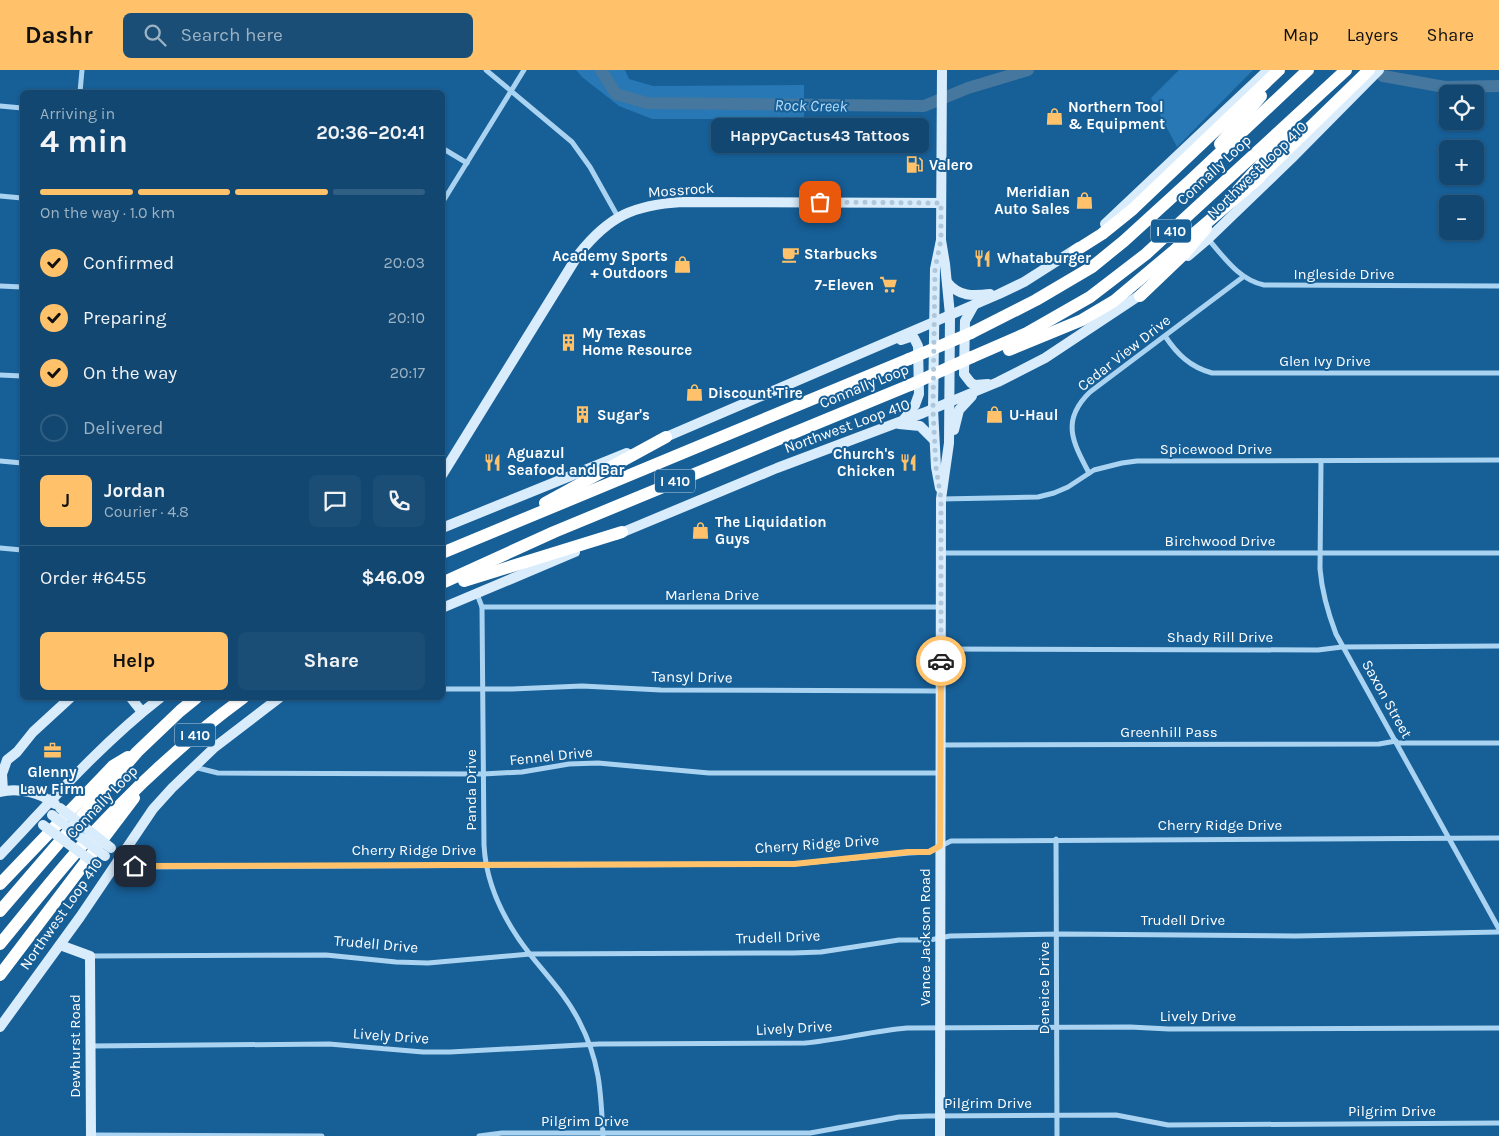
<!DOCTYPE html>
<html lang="en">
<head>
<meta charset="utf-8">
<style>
	:root { --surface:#114771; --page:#1a4e76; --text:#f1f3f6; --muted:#9cb2c3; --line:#305f84; --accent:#ffc26a }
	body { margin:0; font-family:Karla,sans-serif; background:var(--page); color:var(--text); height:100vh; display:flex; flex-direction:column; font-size:19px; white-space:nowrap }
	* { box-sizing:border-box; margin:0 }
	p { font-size:16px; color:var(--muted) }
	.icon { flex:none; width:28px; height:28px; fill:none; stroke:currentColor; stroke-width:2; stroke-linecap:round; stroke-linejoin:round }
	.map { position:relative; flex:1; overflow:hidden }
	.side { position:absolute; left:20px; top:20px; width:425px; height:610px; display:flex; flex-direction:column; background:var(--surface); border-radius:8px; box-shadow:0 1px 4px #0004,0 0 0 1px var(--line) }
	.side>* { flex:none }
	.tools { position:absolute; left:1439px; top:15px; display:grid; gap:10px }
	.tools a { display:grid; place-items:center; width:45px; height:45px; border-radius:8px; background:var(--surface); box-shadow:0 1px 4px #0004,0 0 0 1px var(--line); font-size:25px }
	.pin { position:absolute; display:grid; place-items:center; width:42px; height:42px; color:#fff; margin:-21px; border-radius:10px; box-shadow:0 2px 8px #0006 }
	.courier { position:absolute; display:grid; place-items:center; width:50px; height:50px; margin:-25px; border:4px solid #ffc26a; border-radius:50%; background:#fff; color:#222; box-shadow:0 1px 6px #0007 }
	.bubble { position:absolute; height:35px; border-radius:8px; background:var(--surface); box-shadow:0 1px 4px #0004,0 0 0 1px var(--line); font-size:16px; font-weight:700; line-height:35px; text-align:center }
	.head em { font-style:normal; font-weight:700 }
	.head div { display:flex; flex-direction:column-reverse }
	.head { display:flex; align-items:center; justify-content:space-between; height:85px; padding:0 20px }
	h1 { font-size:32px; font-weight:700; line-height:38px }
	.bar { display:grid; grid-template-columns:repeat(4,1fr); gap:8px 5px; align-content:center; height:60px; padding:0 20px }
	.bar i { height:6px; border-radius:4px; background:var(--line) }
	.bar .on { background:var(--accent) }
	.bar p { grid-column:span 4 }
	.line { display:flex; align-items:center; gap:12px; padding:0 20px; border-top:1px solid var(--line) }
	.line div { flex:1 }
	.round { display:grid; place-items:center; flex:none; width:52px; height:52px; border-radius:8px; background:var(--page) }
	ol { padding:0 20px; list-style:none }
	li { display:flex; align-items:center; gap:15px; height:55px }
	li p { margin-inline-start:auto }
	li .icon { padding:5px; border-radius:50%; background:var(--accent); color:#111; stroke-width:4 }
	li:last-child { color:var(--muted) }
	li i { width:28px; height:28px; border:2px solid var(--line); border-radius:50% }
	.button { display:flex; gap:10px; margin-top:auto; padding:10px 20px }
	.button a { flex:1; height:58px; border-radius:8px; background:var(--accent); color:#111; font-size:20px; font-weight:700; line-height:58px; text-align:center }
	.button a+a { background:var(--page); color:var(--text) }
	header { display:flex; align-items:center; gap:30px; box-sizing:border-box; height:70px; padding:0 25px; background:var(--accent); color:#111 }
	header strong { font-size:24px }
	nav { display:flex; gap:28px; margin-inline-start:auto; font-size:18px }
	.search { width:350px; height:45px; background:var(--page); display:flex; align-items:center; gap:12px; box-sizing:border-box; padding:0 18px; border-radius:8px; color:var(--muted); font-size:19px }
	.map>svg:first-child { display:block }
	.green { fill:#2778b4 }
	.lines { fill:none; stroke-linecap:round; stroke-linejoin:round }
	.river { stroke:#45779f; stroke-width:12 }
	.street { stroke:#aad3f1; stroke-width:5 }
	.secondary { stroke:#d9ecfc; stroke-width:10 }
	.highway { stroke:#fff; stroke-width:12 }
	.secondary-bridge { stroke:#d9ecfc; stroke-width:10 }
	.highway-bridge { stroke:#fff; stroke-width:12 }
	.done { stroke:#aec7db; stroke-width:5; stroke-dasharray:0 9 }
	.route { stroke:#ffc26a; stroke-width:6 }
	.labels { text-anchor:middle; stroke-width:4; stroke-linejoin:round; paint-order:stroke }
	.shield { fill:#175f97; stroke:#b9cfe0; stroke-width:1 }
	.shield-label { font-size:14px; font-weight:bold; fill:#fff }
	.poi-label { font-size:15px; font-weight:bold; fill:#fff; stroke:#175f97; text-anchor:start }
	.street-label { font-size:15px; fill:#fff; stroke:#175f97 }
	.water-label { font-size:16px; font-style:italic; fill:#b7ddf8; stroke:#175f97 }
</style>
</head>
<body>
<header>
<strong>Dashr</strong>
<div class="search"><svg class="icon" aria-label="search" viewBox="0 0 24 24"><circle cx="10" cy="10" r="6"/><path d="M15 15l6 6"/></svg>Search here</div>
<nav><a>Map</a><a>Layers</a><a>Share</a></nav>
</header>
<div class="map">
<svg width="1499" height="1066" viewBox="0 0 1499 1066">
	<rect width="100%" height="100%" fill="#175f97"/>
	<g class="green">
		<path d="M576,0H625L629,9L653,16L804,15V49H652L619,36L582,7Z"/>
		<path d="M1179,0H1253L1177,77L1151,28Z"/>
	</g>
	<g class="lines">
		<g class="river">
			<path d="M601,0L616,24L647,33L924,36L968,18L1028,0"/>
			<path d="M1383,6L1445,17L1499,16"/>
		</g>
		<g class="street">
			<path d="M486,0L572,72L590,97L618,147"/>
			<path d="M80,22L82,0"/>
			<path d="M0,36L22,38"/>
			<path d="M442,78L467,93"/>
			<path d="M0,126L22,128"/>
			<path d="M442,133L524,0"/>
			<path d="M1208,169C1224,187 1239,210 1264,215L1499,216"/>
			<path d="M0,216L22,217"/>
			<path d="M1165,266C1177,284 1190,297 1212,303H1499"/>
			<path d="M0,305L22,306"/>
			<path d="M0,391L22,393"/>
			<path d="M1321,391L1320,499C1322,522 1328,543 1336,564L1499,859"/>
			<path d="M1089,403C1072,371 1061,350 1090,322L1243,207"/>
			<path d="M941,429L1038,427L1054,423L1068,417L1094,400L1122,393L1137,391L1499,390"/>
			<path d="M0,478L22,480"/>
			<path d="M942,483H1499"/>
			<path d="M477,524L482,537L484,775C486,815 505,852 529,883C546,905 566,925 579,951C600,991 601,1022 603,1066"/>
			<path d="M482,537H941"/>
			<path d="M941,579L1318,580L1342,577L1499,576"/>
			<path d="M442,619H512L582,616L661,620L941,621"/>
			<path d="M1397,673H1499"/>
			<path d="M941,675L1379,674L1396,671"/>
			<path d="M194,697L218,703L483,704L522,702L569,694L598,693L709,703H941"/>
			<path d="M1056,769L1057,1066"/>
			<path d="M122,786L135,796"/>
			<path d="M116,794L126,797L794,794L909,783L929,782L951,771L1499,768"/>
			<path d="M90,886L326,885L396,892L428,893L530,884L793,883L821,882L899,870H930L950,866L1062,864L1296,866L1499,862"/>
			<path d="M90,976L329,974L423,982H450L599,974L805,973C839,970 872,961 907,958L1130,957L1169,959L1499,958"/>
			<path d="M91,1065L322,1066"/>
			<path d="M479,1066L502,1063H810L899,1047L927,1046L1116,1045L1168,1055L1499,1053"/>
		</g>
		<g class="secondary">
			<path d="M1105,154L1268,0"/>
			<path d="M1188,186L1208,169L1291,89L1379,0"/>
			<path d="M947,212C959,227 973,226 990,224"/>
			<path d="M974,235L965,251L964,304L971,313L975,315L988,314"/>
			<path d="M901,270L910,267L914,268L918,276L919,324L915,335L904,349"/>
			<path d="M899,354L920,356L934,370"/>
			<path d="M954,360L959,340L972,326"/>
			<path d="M659,370L999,224L1024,212L1079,177"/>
			<path d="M442,405L578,185C609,146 633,135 682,132L941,133"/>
			<path d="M940,418L936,397L933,339L935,199L941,170L942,0"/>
			<path d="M442,458L627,383"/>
			<path d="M616,465L777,398L923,343L998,312L1045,288L1146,221"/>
			<path d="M442,538L575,482"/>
			<path d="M131,628L142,642"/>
			<path d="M3,721L2,704L7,690L17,682L33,662L70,628"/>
			<path d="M0,722C18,717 41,723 55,734"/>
			<path d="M0,785C51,731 102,673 160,628"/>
			<path d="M60,875L90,886L91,1066"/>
			<path d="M0,957L80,847L153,739L172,718L215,677L279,628"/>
			<path d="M940,1066L941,429L949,373L950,245L945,194L941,170"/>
		</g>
		<g class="highway">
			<path d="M1220,74L1261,26"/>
			<path d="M1260,106L1369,0"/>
			<path d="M1238,120L1288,64"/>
			<path d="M1075,181L1102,164L1133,139L1279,0"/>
			<path d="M1140,226L1184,184L1206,158"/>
			<path d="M971,263L1036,230L1092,197L1124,171L1192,109L1308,0"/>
			<path d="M1009,280L1082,250L1114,231L1176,179"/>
			<path d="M972,287L1027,263L1090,227L1146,184L1346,0"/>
			<path d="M545,433L666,367"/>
			<path d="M442,483L909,289"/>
			<path d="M464,511L622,462"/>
			<path d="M442,513L554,462L910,315"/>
			<path d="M0,814L113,696L128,687"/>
			<path d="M0,841L137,682L180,641L196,628"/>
			<path d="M0,874C38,828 75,780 117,738C156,698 198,661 243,628"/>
			<path d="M0,905L134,728"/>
		</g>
		<g class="secondary-bridge">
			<path d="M60,738L111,778"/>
			<path d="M52,745L105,786"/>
			<path d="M43,755L97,795"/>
		</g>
		<g class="highway-bridge">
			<path d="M1176,179L1259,108"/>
			<path d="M909,289L971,263"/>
			<path d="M910,315L972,287"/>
		</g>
	</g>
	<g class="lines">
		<path class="done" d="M820,132L941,133V170L935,199L933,340L936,397L941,429V591"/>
		<path class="route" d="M135,796L794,794L908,782H929L940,776L941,591"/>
	</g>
	<defs>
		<symbol id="shop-bare" viewBox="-9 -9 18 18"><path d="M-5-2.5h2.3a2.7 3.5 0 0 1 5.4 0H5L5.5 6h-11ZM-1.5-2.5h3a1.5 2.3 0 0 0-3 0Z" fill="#ffc26a" stroke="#175f97" stroke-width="2.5" paint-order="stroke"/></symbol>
		<symbol id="fuel-bare" viewBox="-9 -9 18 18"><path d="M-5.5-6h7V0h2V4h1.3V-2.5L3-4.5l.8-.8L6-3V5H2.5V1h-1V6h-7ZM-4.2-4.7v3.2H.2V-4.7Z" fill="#ffc26a" stroke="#175f97" stroke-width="2.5" paint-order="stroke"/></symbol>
		<symbol id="cafe-bare" viewBox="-9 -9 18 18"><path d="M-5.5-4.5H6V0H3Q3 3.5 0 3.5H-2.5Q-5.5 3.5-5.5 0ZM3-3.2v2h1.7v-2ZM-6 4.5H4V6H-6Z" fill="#ffc26a" stroke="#175f97" stroke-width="2.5" paint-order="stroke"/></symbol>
		<symbol id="restaurant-bare" viewBox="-9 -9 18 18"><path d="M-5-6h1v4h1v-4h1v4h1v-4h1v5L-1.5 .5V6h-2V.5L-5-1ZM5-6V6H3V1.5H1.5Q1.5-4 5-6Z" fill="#ffc26a" stroke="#175f97" stroke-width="2.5" paint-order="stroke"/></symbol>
		<symbol id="supermarket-bare" viewBox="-9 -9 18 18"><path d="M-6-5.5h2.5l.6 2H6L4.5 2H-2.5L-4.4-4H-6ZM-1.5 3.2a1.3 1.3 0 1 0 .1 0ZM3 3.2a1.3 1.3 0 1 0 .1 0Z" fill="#ffc26a" stroke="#175f97" stroke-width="2.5" paint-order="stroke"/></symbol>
		<symbol id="building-bare" viewBox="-9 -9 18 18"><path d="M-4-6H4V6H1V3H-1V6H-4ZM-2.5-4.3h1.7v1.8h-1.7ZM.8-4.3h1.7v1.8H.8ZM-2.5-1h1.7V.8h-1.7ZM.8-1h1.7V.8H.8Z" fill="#ffc26a" stroke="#175f97" stroke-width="2.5" paint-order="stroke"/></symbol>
		<symbol id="office-bare" viewBox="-9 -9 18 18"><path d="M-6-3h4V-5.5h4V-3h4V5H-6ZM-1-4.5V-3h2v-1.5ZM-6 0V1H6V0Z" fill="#ffc26a" stroke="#175f97" stroke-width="2.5" paint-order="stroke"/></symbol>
	</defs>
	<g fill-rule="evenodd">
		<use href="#shop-bare" x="1042" y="34" width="25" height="25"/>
		<use href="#fuel-bare" x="902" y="82" width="25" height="25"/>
		<use href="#shop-bare" x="1072" y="118" width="25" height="25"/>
		<use href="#cafe-bare" x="778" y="172" width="25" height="25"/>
		<use href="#restaurant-bare" x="970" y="176" width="25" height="25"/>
		<use href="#shop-bare" x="670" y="182" width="25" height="25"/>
		<use href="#supermarket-bare" x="876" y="202" width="25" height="25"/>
		<use href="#building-bare" x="556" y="260" width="25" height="25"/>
		<use href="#shop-bare" x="682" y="310" width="25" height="25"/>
		<use href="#building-bare" x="570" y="332" width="25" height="25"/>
		<use href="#shop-bare" x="982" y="332" width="25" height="25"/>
		<use href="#restaurant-bare" x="480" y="380" width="25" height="25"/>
		<use href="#restaurant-bare" x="896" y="380" width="25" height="25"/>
		<use href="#shop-bare" x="688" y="448" width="25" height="25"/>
		<use href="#office-bare" x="40" y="668" width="25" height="25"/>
	</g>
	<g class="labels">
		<g class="shield">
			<rect x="1151" y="149.5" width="40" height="23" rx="4"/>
			<rect x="655" y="399.5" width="40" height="23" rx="4"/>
			<rect x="175" y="653.5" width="40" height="23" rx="4"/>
		</g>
		<g class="shield-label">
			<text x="1171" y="166">I 410</text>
			<text x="675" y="416">I 410</text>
			<text x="195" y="670">I 410</text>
		</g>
		<g class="poi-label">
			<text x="1068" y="42">Northern Tool<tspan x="1068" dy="17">&amp; Equipment</tspan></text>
			<text x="929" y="100">Valero</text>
			<text x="1070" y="127" text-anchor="end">Meridian<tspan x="1070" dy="17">Auto Sales</tspan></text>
			<text x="804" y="189">Starbucks</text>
			<text x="668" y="191" text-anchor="end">Academy Sports<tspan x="668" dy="17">+ Outdoors</tspan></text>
			<text x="997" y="193">Whataburger</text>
			<text x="874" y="220" text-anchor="end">7-Eleven</text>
			<text x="582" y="268">My Texas<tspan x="582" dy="17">Home Resource</tspan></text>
			<text x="708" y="328">Discount Tire</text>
			<text x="597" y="350">Sugar's</text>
			<text x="1009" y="350">U-Haul</text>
			<text x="507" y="388">Aguazul<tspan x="507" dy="17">Seafood and Bar</tspan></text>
			<text x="895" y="389" text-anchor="end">Church's<tspan x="895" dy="17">Chicken</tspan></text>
			<text x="715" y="457">The Liquidation<tspan x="715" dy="17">Guys</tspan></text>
			<text x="52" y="707" text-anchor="middle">Glenny<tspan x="52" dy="17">Law Firm</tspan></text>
		</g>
		<g class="street-label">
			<text transform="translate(1214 100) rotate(-43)" y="5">Connally Loop</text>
			<text transform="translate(1257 100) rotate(-44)" y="5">Northwest Loop 410</text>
			<text transform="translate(681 120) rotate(-4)" y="5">Mossrock</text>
			<text x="1344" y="209">Ingleside Drive</text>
			<text transform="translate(1124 283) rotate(-38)" y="5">Cedar View Drive</text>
			<text x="1325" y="296">Glen Ivy Drive</text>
			<text transform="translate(864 316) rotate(-22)" y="5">Connally Loop</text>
			<text transform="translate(847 356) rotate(-20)" y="5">Northwest Loop 410</text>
			<text x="1216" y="384">Spicewood Drive</text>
			<text x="1220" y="476">Birchwood Drive</text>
			<text x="712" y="530">Marlena Drive</text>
			<text x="1220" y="572">Shady Rill Drive</text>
			<text transform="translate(692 607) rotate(1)" y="5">Tansyl Drive</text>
			<text transform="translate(1387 629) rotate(61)" y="5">Saxon Street</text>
			<text x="1169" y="667">Greenhill Pass</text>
			<text transform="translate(551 686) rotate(-6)" y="5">Fennel Drive</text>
			<text transform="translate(471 720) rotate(-90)" y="5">Panda Drive</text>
			<text transform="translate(102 732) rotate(-46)" y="5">Connally Loop</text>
			<text x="1220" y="760">Cherry Ridge Drive</text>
			<text transform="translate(817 774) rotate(-4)" y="5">Cherry Ridge Drive</text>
			<text x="414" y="785">Cherry Ridge Drive</text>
			<text transform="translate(61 844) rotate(-55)" y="5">Northwest Loop 410</text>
			<text x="1183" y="855">Trudell Drive</text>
			<text transform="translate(778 867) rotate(-2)" y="5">Trudell Drive</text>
			<text transform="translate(925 867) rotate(-90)" y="5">Vance Jackson Road</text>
			<text transform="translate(376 874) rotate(5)" y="5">Trudell Drive</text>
			<text transform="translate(1044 918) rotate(-90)" y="5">Deneice Drive</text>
			<text x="1198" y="951">Lively Drive</text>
			<text transform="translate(794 958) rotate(-3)" y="5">Lively Drive</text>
			<text transform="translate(391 966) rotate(4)" y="5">Lively Drive</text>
			<text transform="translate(75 976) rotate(-90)" y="5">Dewhurst Road</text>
			<text x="988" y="1038">Pilgrim Drive</text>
			<text x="1392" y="1046">Pilgrim Drive</text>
			<text x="585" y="1056">Pilgrim Drive</text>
		</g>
		<g class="water-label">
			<text transform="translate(811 35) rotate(1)" y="6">Rock Creek</text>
		</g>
	</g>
</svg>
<div class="tools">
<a><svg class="icon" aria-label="locate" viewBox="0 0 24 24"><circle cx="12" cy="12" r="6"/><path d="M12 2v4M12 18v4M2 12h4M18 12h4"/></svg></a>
<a>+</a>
<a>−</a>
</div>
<div class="pin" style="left:820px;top:132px;background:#ea580c"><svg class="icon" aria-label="bag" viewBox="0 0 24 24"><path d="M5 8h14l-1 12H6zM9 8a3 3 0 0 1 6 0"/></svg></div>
<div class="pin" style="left:135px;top:796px;background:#1f2937"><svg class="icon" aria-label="home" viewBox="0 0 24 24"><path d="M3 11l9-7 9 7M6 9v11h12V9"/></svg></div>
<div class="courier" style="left:941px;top:591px"><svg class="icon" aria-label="car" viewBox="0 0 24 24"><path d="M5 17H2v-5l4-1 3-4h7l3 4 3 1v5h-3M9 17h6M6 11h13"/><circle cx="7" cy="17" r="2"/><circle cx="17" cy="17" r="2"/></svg></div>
<div class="bubble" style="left:711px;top:48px;width:218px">HappyCactus43 Tattoos</div>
<section class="side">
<div class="head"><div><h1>4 min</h1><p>Arriving in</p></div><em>20:36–20:41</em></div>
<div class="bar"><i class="on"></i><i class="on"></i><i class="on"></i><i></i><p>On the way · 1.0 km</p></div>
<ol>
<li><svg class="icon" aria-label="check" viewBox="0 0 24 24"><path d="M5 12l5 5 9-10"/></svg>Confirmed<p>20:03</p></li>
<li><svg class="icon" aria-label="check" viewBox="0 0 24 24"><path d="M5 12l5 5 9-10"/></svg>Preparing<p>20:10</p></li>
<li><svg class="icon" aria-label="check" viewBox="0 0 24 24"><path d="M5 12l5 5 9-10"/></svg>On the way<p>20:17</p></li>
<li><i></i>Delivered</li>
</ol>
<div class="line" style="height:90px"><b class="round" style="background:var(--accent);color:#111">J</b><div><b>Jordan</b><p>Courier · 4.8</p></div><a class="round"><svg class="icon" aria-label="chat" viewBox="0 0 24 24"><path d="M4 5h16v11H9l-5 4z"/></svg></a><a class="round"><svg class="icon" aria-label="phone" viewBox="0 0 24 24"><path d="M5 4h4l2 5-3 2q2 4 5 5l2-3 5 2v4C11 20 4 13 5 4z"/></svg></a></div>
<div class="line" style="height:65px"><div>Order #6455</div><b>$46.09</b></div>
<div class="button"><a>Help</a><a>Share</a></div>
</section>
</div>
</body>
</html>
